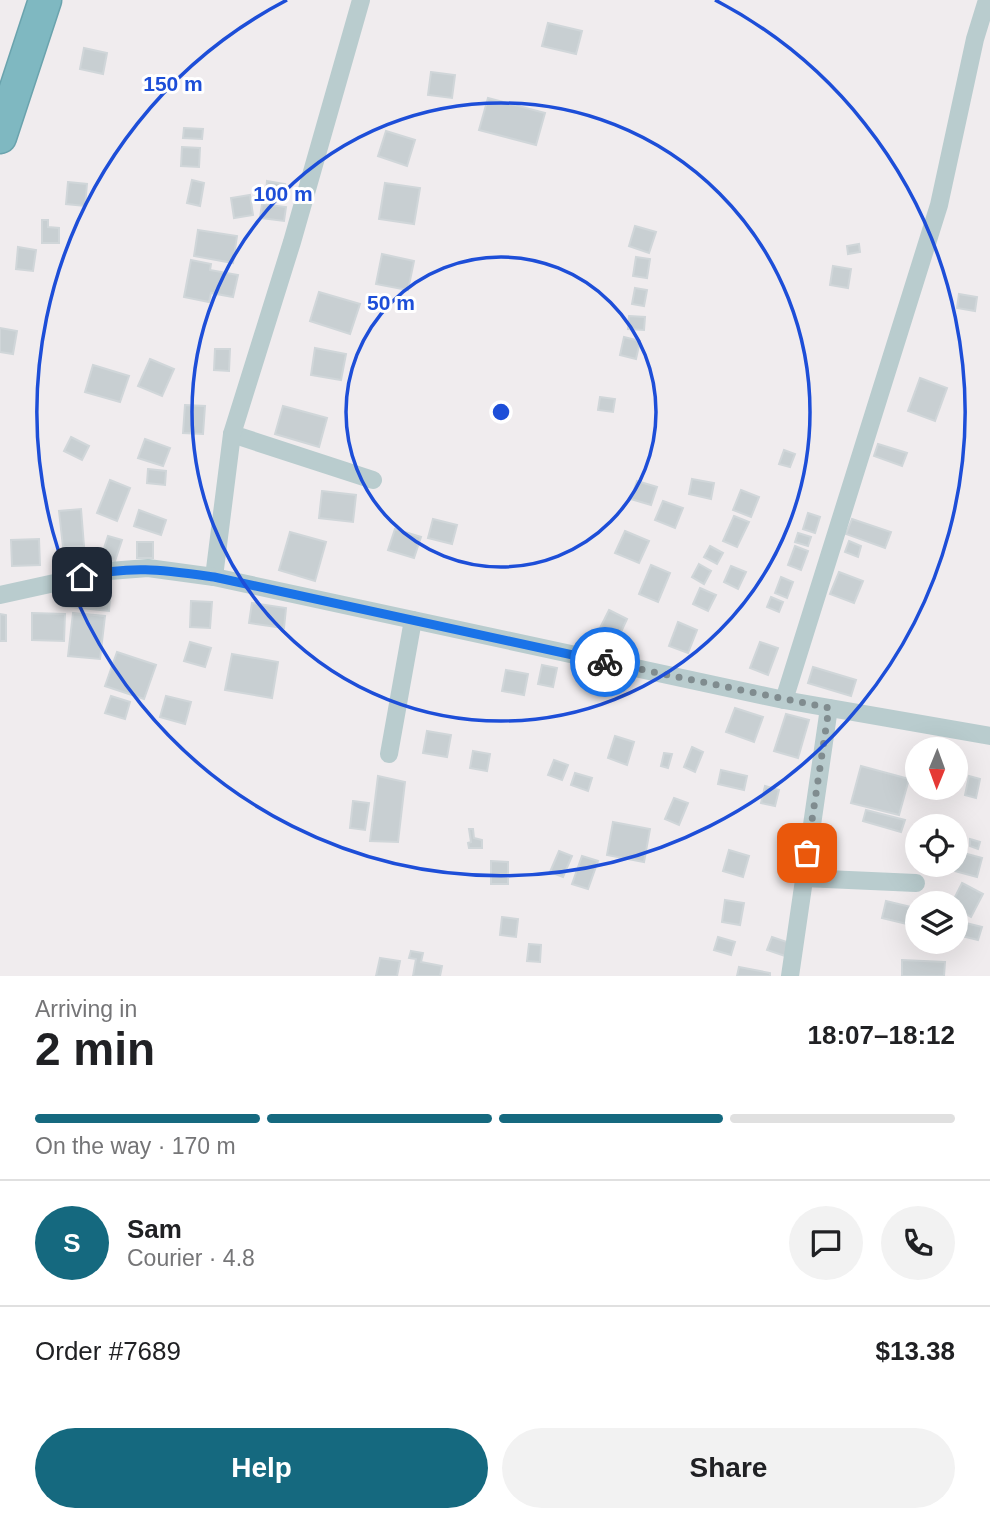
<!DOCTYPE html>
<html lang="en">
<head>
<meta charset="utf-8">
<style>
	:root { --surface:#fff; --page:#f2f2f2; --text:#202124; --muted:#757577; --line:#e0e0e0; --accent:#15697f }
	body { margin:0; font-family:Arial,sans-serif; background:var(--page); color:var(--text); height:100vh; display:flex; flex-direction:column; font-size:26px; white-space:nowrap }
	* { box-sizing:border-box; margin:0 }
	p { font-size:23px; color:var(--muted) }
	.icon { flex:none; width:38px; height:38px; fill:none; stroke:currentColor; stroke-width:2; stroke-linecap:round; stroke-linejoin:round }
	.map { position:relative; height:976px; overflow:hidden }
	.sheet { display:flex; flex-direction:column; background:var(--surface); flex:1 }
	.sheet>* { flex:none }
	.needle { width:46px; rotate:181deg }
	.buttons { position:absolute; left:905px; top:737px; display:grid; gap:14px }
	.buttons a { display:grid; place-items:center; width:63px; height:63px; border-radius:50%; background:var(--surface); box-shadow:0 7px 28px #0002; font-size:35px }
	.pin { position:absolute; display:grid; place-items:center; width:60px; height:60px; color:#fff; margin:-30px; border-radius:14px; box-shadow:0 4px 10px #0006 }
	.courier { position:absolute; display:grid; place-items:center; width:70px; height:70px; margin:-35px; border:5px solid #1a73e8; border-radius:50%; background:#fff; color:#222; box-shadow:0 2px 9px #0007 }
	.headline em { font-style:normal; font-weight:800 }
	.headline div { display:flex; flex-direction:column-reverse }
	.headline { display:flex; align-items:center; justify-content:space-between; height:119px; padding:0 35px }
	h1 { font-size:46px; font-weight:800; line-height:52px }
	.bar { display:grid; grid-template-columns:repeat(4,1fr); gap:10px 7px; align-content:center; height:84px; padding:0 35px }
	.bar i { height:9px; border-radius:5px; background:var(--line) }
	.bar .selected { background:var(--accent) }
	.bar p { grid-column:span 4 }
	.line { display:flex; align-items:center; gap:18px; padding:0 35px; border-top:2px solid var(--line) }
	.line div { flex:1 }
	.round { display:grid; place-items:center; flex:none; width:74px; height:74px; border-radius:37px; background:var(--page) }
	.primary-button { display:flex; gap:14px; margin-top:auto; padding:14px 35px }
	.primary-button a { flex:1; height:80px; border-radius:42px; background:var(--accent); color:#fff; font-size:28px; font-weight:800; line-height:80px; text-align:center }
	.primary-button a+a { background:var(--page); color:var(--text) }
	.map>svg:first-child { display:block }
	.building { fill:#c8cfd2; stroke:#d0d6d9; stroke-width:2 }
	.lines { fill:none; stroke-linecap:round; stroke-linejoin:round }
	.highway-casing { stroke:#6aa3ad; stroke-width:35 }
	.street { stroke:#b9ccce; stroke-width:18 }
	.highway { stroke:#7fb8c1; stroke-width:32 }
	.done { stroke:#808c8f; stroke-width:7; stroke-dasharray:0 12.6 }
	.route { stroke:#1a73e8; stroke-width:9 }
	.ring { fill:none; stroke:#1d4ed8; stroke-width:3.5 }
	.centre { fill:#1d4ed8; stroke:#fff; stroke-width:3.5 }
	.ring-label { font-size:21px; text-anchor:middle; font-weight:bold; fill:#1d4ed8; stroke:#fff; stroke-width:6; stroke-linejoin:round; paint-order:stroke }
</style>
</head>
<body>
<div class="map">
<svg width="990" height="976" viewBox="0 0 990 976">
	<rect width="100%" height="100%" fill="#f0ecee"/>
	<g class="building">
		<path d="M548,23L582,31L576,54L542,46Z"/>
		<path d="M84,48L107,53L103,74L80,69Z"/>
		<path d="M431,72L455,75L452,98L428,95Z"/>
		<path d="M488,98L545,113L536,145L479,130Z"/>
		<path d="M184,128L203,129L202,139L183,138Z"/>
		<path d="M386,131L415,140L407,166L378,156Z"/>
		<path d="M182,147L200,148L199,167L181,166Z"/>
		<path d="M192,180L204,183L200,206L187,203Z"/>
		<path d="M267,181L285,184L284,195L266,192Z"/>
		<path d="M68,182L87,184L85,206L66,204Z"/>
		<path d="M385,183L420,188L414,224L379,219Z"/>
		<path d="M250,195L253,215L234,218L231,198Z"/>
		<path d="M262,204L286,207L284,221L260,218Z"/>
		<path d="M42,220H48V227L59,228V243H42Z"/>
		<path d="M635,226L656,232L649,253L629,246Z"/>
		<path d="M198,230L237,236L233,263L194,256Z"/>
		<path d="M859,244L860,252L848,254L847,246Z"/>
		<path d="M18,247L36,250L33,271L16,269Z"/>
		<path d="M382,254L414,261L408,290L376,284Z"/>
		<path d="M636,257L650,259L647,278L633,276Z"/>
		<path d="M191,260L211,264L210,270L238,275L233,297L211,293L209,302L184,297Z"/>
		<path d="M833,266L851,269L848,288L830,285Z"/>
		<path d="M635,288L647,290L644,306L632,304Z"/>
		<path d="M319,292L360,304L350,334L310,321Z"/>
		<path d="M959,294L977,297L975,311L957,308Z"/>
		<path d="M629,316L645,317L644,330L628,329Z"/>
		<path d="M0,328L17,331L13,354L0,352Z"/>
		<path d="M624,337L640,341L636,359L620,355Z"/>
		<path d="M315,348L346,354L341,380L311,375Z"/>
		<path d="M215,349H230L229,371L214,370Z"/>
		<path d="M150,359L174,369L162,396L138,386Z"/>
		<path d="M93,365L129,376L120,402L85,392Z"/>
		<path d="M920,378L947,388L935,421L908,411Z"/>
		<path d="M600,397L615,399L613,412L598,410Z"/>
		<path d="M185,405L205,406L203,434L183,433Z"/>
		<path d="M283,406L327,418L319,447L275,434Z"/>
		<path d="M71,437L89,446L82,460L64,451Z"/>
		<path d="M145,439L170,448L163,466L138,458Z"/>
		<path d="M878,444L907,453L902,466L874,456Z"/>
		<path d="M784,450L795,454L790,467L779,464Z"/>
		<path d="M148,469L166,471L165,485L147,483Z"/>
		<path d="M692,479L714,483L711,499L689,494Z"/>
		<path d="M110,480L130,488L117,521L97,513Z"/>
		<path d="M637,481L657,487L651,505L631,499Z"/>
		<path d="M741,490L759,497L751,517L733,510Z"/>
		<path d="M322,491L356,495L353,522L319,518Z"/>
		<path d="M663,501L683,508L675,528L655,520Z"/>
		<path d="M81,509L84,546L63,547L59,511Z"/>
		<path d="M139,510L166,520L161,535L134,526Z"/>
		<path d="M808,513L820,517L815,533L803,529Z"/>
		<path d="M734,516L749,522L737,547L723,541Z"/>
		<path d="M433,519L457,525L452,544L428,538Z"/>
		<path d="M852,519L891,532L885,548L846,534Z"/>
		<path d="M395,529L421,537L414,558L388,550Z"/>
		<path d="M625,531L649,541L639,563L615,553Z"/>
		<path d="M290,532L326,542L315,581L279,570Z"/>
		<path d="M798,533L811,537L808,546L795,542Z"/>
		<path d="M108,536L122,540L115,561L101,557Z"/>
		<path d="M39,539L40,565L12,566L11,540Z"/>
		<path d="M849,541L861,546L858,557L845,552Z"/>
		<rect x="137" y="542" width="16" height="16"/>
		<path d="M710,546L723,553L717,564L704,557Z"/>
		<path d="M795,546L808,551L801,570L788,565Z"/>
		<path d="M699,564L711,571L704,584L692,577Z"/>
		<path d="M651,565L670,573L658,602L639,594Z"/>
		<path d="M731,566L746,572L738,589L724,582Z"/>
		<path d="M839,572L863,581L854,603L830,594Z"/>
		<path d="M781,577L793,582L787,598L775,593Z"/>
		<path d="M65,582L111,586L109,611L63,606Z"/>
		<path d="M700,588L716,595L708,611L693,604Z"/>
		<path d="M771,597L783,602L779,612L767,607Z"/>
		<path d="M191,601L212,602L210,628L190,627Z"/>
		<path d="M252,603L286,608L284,628L249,623Z"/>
		<path d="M609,610L627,619L616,643L597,634Z"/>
		<path d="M32,613L65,614L64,641L32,640Z"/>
		<path d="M73,613L105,616L100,659L68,656Z"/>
		<path d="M0,614L6,615V641H0Z"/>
		<path d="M678,622L697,630L688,653L669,646Z"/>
		<path d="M190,642L211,648L205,667L184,661Z"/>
		<path d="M760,642L778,648L768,675L750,668Z"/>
		<path d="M117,652L156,665L144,699L105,686Z"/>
		<path d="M232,654L278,662L272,698L225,690Z"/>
		<path d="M542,665L557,668L553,687L538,684Z"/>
		<path d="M813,667L856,680L851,696L808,683Z"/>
		<path d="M506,670L528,674L524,695L502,691Z"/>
		<path d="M111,696L130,702L125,719L105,713Z"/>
		<path d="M166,696L191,702L185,724L160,717Z"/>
		<path d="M735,708L763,717L754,742L726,732Z"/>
		<path d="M786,714L809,720L798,758L774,751Z"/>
		<path d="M427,731L451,735L447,757L423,753Z"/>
		<path d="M615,736L634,742L627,765L608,758Z"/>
		<path d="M692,747L703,752L695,772L684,767Z"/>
		<path d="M473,751L490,754L487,771L470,768Z"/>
		<path d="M664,753L672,754L668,768L661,766Z"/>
		<path d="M554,760L568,765L562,780L548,775Z"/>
		<path d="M861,766L909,779L899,815L851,803Z"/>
		<path d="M721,770L747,776L744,790L718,784Z"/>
		<path d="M575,773L592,778L588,791L571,785Z"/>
		<path d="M378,776L405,782L398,842L370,841Z"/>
		<path d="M969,776L980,779L976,798L965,795Z"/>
		<path d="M765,786L779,790L775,806L761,803Z"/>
		<path d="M674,798L688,803L679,825L665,819Z"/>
		<path d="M353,801L369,803L365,830L350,828Z"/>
		<path d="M866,810L905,820L901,832L863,821Z"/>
		<path d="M613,822L650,829L644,862L607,855Z"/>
		<path d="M469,829H473L474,838L482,840V848H469L468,843L471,842Z"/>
		<path d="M970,839L980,842L978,849L970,846Z"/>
		<path d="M729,850L749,856L743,877L723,871Z"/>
		<path d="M559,851L572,856L563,877L550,872Z"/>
		<path d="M956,851L982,858L977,877L951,870L952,864H956Z"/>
		<path d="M582,856L598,861L588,889L572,884Z"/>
		<path d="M491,861L508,862V884H491Z"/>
		<path d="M962,883L983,894L971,917L956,909V903H952Z"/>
		<path d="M725,900L744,903L740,925L722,922Z"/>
		<path d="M886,901L911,907L907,924L882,918Z"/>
		<path d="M502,917L518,919L516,937L500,935Z"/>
		<path d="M962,922L982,927L978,940L958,935Z"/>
		<path d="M718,937L735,942L731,955L714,950Z"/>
		<path d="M772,937L790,943L785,956L767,950Z"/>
		<path d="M529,944L541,945L540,962L527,961Z"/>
		<path d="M411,951L423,953L421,962L442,966L440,976H413L416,959L409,958Z"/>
		<path d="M380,958L400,961L397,976H376Z"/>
		<path d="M902,960L945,962L944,976H902Z"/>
		<path d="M739,967L770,973V976H737Z"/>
	</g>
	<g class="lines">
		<defs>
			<path id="highway" d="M0,137L45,0"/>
		</defs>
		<use href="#highway" class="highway-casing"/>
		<g class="street">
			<path d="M232,434L373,480"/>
			<path d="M214,577L232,434L292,242L361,0"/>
			<path d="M0,595L109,571L148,568L214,577L784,700L990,736"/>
			<path d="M784,700L939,205L975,39L987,0"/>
			<path d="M389,754L413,620"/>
			<path d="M804,878L916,883"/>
			<path d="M790,976L829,708"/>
		</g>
		<use href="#highway" class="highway"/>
	</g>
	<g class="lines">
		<path class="done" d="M605,662L829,708L807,853"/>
		<path class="route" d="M82,577C132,565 163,570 214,577L605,662"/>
	</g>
	<g class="ring">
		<circle cx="501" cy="412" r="155"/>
		<circle cx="501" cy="412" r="309"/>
		<path d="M715 0A464 464 0 1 1 287 0"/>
	</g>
	<circle cx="501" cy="412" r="10" class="centre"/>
	<g class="ring-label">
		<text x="173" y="91">150 m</text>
		<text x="283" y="201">100 m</text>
		<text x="391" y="310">50 m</text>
	</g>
</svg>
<div class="buttons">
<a><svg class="needle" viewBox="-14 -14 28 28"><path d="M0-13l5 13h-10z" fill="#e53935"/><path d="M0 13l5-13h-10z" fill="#757577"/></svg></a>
<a><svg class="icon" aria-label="locate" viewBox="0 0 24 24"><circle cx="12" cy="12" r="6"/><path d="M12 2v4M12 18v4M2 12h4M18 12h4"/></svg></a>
<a><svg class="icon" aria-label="layers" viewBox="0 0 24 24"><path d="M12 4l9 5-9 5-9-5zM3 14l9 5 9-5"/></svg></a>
</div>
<div class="pin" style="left:807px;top:853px;background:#ea580c"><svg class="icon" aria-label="bag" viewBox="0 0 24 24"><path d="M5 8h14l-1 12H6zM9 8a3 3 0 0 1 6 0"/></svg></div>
<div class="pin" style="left:82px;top:577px;background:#1f2937"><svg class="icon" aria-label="home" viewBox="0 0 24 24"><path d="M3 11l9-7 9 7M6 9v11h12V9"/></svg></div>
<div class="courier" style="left:605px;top:662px"><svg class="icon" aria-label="bike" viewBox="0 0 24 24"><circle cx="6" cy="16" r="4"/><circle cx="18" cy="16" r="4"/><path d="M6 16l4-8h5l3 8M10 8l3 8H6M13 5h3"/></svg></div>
</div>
<section class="sheet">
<div class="headline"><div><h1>2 min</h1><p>Arriving in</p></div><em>18:07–18:12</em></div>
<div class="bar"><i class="selected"></i><i class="selected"></i><i class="selected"></i><i></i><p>On the way · 170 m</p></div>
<div class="line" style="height:126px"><b class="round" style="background:var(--accent);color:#fff">S</b><div><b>Sam</b><p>Courier · 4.8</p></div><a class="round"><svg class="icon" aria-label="chat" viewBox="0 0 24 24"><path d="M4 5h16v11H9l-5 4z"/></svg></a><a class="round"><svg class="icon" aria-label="phone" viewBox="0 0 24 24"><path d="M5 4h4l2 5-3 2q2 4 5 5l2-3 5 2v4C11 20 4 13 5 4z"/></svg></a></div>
<div class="line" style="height:91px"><div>Order #7689</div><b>$13.38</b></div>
<div class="primary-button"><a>Help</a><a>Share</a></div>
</section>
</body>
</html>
